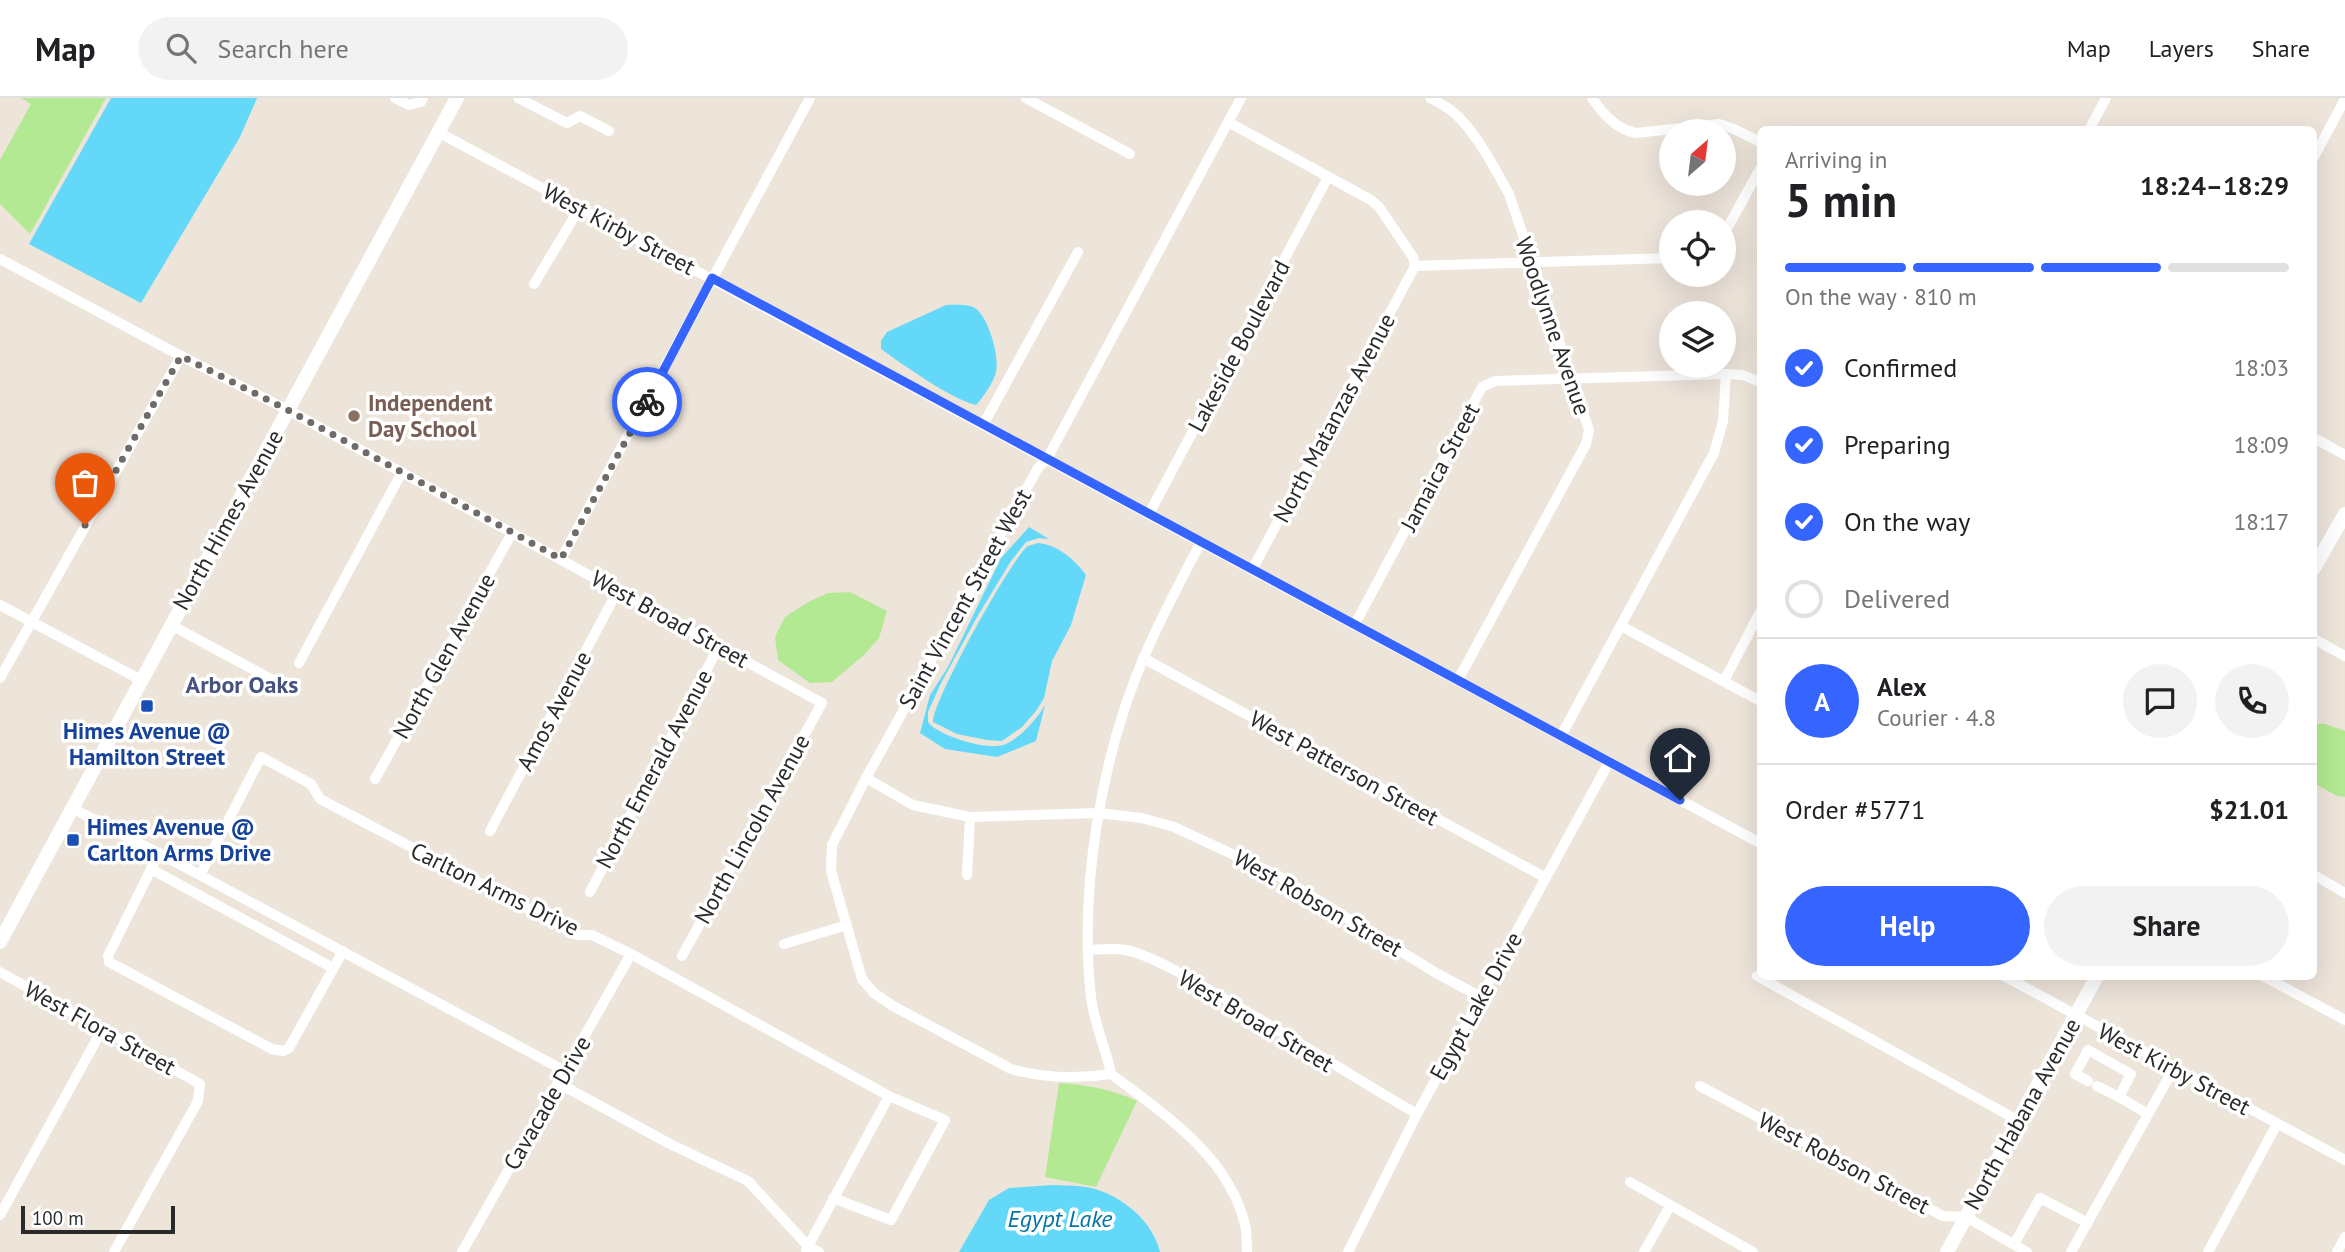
<!DOCTYPE html>
<html lang="en">
<head>
<meta charset="utf-8">
<style>
	:root { --surface:#fff; --page:#f2f2f2; --text:#202124; --muted:#757577; --line:#e0e0e0; --accent:#3664ff }
	body { margin:0; font-family:"PT Sans",sans-serif; background:var(--page); color:var(--text); height:100vh; display:flex; flex-direction:column; font-size:26px; white-space:nowrap }
	* { box-sizing:border-box; margin:0 }
	p { font-size:23px; color:var(--muted) }
	.icon { flex:none; width:38px; height:38px; fill:none; stroke:currentColor; stroke-width:2; stroke-linecap:round; stroke-linejoin:round }
	.map { position:relative; flex:1; overflow:hidden }
	.side { position:absolute; left:1757px; top:28px; width:560px; height:854px; display:flex; flex-direction:column; background:var(--surface); border-radius:10px; box-shadow:0 7px 28px #0002 }
	.side>* { flex:none }
	.needle { width:46px; rotate:28deg }
	.fabs { position:absolute; left:1659px; top:21px; display:grid; gap:14px }
	.fabs a { display:grid; place-items:center; width:77px; height:77px; border-radius:50%; background:var(--surface); box-shadow:0 7px 28px #0002; font-size:35px }
	.scale { position:absolute; left:21px; bottom:18px; width:154px; box-sizing:border-box; padding-left:7px; border:4px solid #2a2a2a; border-top:0; font-size:19px; line-height:24px; white-space:nowrap; color:#2a2a2a; -webkit-text-stroke:5px #fff; paint-order:stroke }
	.pin { position:absolute; display:grid; place-items:center; width:60px; height:60px; color:#fff; margin:-72px -30px; border-radius:50% 50% 50% 0; rotate:-45deg; box-shadow:0 0 7px #0007 }
	.pin .icon { rotate:45deg }
	.courier { position:absolute; display:grid; place-items:center; width:70px; height:70px; margin:-35px; border:5px solid #3664ff; border-radius:50%; background:#fff; color:#222; box-shadow:0 2px 9px #0007 }
	.headline em { font-style:normal; font-weight:800 }
	.headline div { display:flex; flex-direction:column-reverse }
	.headline { display:flex; align-items:center; justify-content:space-between; height:119px; padding:0 28px }
	h1 { font-size:46px; font-weight:800; line-height:52px }
	.bar { display:grid; grid-template-columns:repeat(4,1fr); gap:10px 7px; align-content:center; height:84px; padding:0 28px }
	.bar i { height:9px; border-radius:5px; background:var(--line) }
	.bar .active { background:var(--accent) }
	.bar p { grid-column:span 4 }
	.line { display:flex; align-items:center; gap:18px; padding:0 28px; border-top:2px solid var(--line) }
	.line div { flex:1 }
	.round { display:grid; place-items:center; flex:none; width:74px; height:74px; border-radius:37px; background:var(--page) }
	ol { padding:0 28px; list-style:none }
	li { display:flex; align-items:center; gap:21px; height:77px }
	li p { margin-inline-start:auto }
	li .icon { padding:7px; border-radius:50%; background:var(--accent); color:#fff; stroke-width:4 }
	li:last-child { color:var(--muted) }
	li i { width:38px; height:38px; border:4px solid var(--line); border-radius:50% }
	.cta { display:flex; gap:14px; margin-top:auto; padding:14px 28px }
	.cta a { flex:1; height:80px; border-radius:42px; background:var(--accent); color:#fff; font-size:28px; font-weight:800; line-height:80px; text-align:center }
	.cta a+a { background:var(--page); color:var(--text) }
	header { display:flex; align-items:center; gap:42px; box-sizing:border-box; height:98px; padding:0 35px; background:var(--surface); border-bottom:2px solid var(--line) }
	header strong { font-size:33px }
	nav { display:flex; gap:38px; margin-inline-start:auto; font-size:24px }
	.search { width:490px; height:63px; background:var(--page); display:flex; align-items:center; gap:18px; box-sizing:border-box; padding:0 24px; border-radius:38px; color:var(--muted); font-size:26px }
	.map>svg:first-child { display:block }
	.green { fill:#b3e992 }
	.water { fill:#64d8f8 }
	.lines { fill:none; stroke-linecap:round; stroke-linejoin:round }
	.street { stroke:#fff; stroke-width:10 }
	.secondary { stroke:#fff; stroke-width:14 }
	.done { stroke:#6e6b68; stroke-width:7; stroke-dasharray:0 12.6 }
	.route { stroke:#3664ff; stroke-width:9 }
	.education-dot { fill:#8d6e63; stroke:#fff; stroke-width:2.5 }
	.transit-dot { fill:#1a4fb4; stroke:#fff; stroke-width:2.5 }
	.labels { text-anchor:middle; stroke-width:7; stroke-linejoin:round; paint-order:stroke }
	.street-label { font-size:23px; fill:#2a2a2a; stroke:#fff }
	.education-label { font-size:23px; font-weight:bold; fill:#785e54; stroke:#fff; text-anchor:start }
	.transit-label { font-size:23px; font-weight:bold; fill:#164399; stroke:#fff }
	.neighbourhood-label { font-size:24px; font-weight:bold; fill:#46537e; stroke:#fff }
	.water-label { font-size:24px; font-style:italic; fill:#0275a5; stroke:#fff }
</style>
</head>
<body>
<header>
<strong>Map</strong>
<div class="search"><svg class="icon" aria-label="search" viewBox="0 0 24 24"><circle cx="10" cy="10" r="6"/><path d="M15 15l6 6"/></svg>Search here</div>
<nav><a>Map</a><a>Layers</a><a>Share</a></nav>
</header>
<div class="map">
<svg width="2345" height="1154" viewBox="0 0 2345 1154">
	<rect width="100%" height="100%" fill="#ede4da"/>
	<g class="green">
		<path d="M21,0H106L30,136L0,106V62L31,6Z"/>
		<path d="M850,494L887,513L879,540L864,557L832,584L810,585L778,562L775,539L785,519L808,504L828,495Z"/>
		<path d="M2314,626H2325L2345,633V699L2337,698L2314,685Z"/>
		<path d="M1059,985C1087,987 1111,991 1137,1003L1096,1089L1045,1079Z"/>
	</g>
	<g class="water">
		<path d="M111,0H257L240,39L141,205L29,146Z"/>
		<path d="M946,207C954,207 965,206 973,209C988,215 1000,260 996,274C993,285 984,298 976,307C949,300 905,268 881,251V243L887,234Z"/>
		<path d="M1029,429L1049,441L1039,440L1026,444L1011,463L977,519L940,587L928,614V624C938,638 990,654 1006,646C1022,638 1036,622 1045,607L1036,643L997,659L945,651L920,635L930,597L948,569L1001,460Z"/>
		<path d="M1038,445C1058,447 1074,461 1086,477L1071,527L1052,563L1044,600L1036,613L1022,629L1002,643L987,642L957,636L933,624C932,604 1012,459 1028,448C1031,447 1035,446 1038,445Z"/>
		<path d="M1053,1087C1065,1088 1079,1087 1091,1090C1121,1097 1153,1123 1160,1154H959L989,1102L1009,1090Z"/>
	</g>
	<g class="lines">
		<g class="street">
			<path d="M395,0L409,7L421,4L423,0"/>
			<path d="M518,0L567,25L580,18L609,33"/>
			<path d="M1026,0L1130,56"/>
			<path d="M1241,0L1047,361L1038,370L866,680L832,747L831,773L862,881L874,895L893,908L1011,971C1043,980 1078,981 1111,976C1164,1016 1229,1058 1245,1127C1247,1135 1247,1145 1247,1154"/>
			<path d="M1430,0C1438,4 1446,8 1453,14C1474,31 1496,72 1509,96L1589,332L1586,346L1458,582"/>
			<path d="M1592,0C1604,17 1616,31 1636,35L1719,26L1734,31L1760,44"/>
			<path d="M1228,24L1371,102L1379,109L1413,159L1415,168L1671,160"/>
			<path d="M2089,32L2106,0"/>
			<path d="M438,34L1760,745"/>
			<path d="M2314,59L2345,1"/>
			<path d="M1724,136L1760,71"/>
			<path d="M0,161L181,258L288,312L822,605L682,858"/>
			<path d="M534,186L579,111"/>
			<path d="M983,327L1078,154"/>
			<path d="M2314,340L2345,357"/>
			<path d="M1149,416L1328,79"/>
			<path d="M561,461L810,0"/>
			<path d="M1252,472L1415,168"/>
			<path d="M0,507L141,582"/>
			<path d="M1355,526L1482,289L1495,283L1726,276L1743,277L1760,284"/>
			<path d="M171,527L291,592"/>
			<path d="M1621,528L1760,603"/>
			<path d="M2314,541L2345,558"/>
			<path d="M1143,560L1546,780"/>
			<path d="M299,565L402,374"/>
			<path d="M0,580L181,258"/>
			<path d="M1724,583L1760,514"/>
			<path d="M1561,638L1714,355L1723,323L1726,276"/>
			<path d="M866,680L913,707L970,719L1098,715L1142,720L1174,729L1279,778L1436,875L1481,899"/>
			<path d="M375,681L512,435"/>
			<path d="M72,710L200,777L261,659L311,686L320,701L578,837H592L631,856L889,998L945,1022L891,1122L833,1100"/>
			<path d="M490,733L618,492"/>
			<path d="M159,755L108,858L109,864L272,951L283,953L289,950L343,853"/>
			<path d="M151,771L333,870"/>
			<path d="M200,777L565,973"/>
			<path d="M967,777L970,719"/>
			<path d="M2314,777L2345,795"/>
			<path d="M590,794L719,548"/>
			<path d="M784,846L847,827"/>
			<path d="M1089,852C1106,851 1121,849 1137,855C1165,865 1192,882 1218,897C1286,935 1350,978 1417,1016"/>
			<path d="M0,874L200,986L198,1003L114,1154"/>
			<path d="M1757,878L2019,1023"/>
			<path d="M2004,878L2345,1062"/>
			<path d="M2263,878L2345,922"/>
			<path d="M1111,976C1106,950 1094,926 1091,899C1079,791 1101,659 1144,559C1161,519 1181,482 1201,444"/>
			<path d="M2088,983L2075,976L2088,952L2131,976L2119,999L2148,1016"/>
			<path d="M558,985L670,1046L748,1083L808,1148L819,1154"/>
			<path d="M1700,988L1943,1118L1966,1119L2027,1154"/>
			<path d="M2097,988L2119,999"/>
			<path d="M1630,1084L1753,1154"/>
			<path d="M0,1117L102,932"/>
			<path d="M2014,1146L2040,1100L2088,1125"/>
			<path d="M806,1152L889,998"/>
			<path d="M462,1154L631,856"/>
			<path d="M1348,1154L1417,1016L1609,664"/>
			<path d="M1644,1154L1670,1108"/>
			<path d="M2071,1154L2174,970"/>
			<path d="M2208,1154L2277,1026"/>
			<path d="M2337,1154L2345,1139"/>
		</g>
		<g class="secondary">
			<path d="M2314,470L2345,416"/>
			<path d="M0,844L457,0"/>
			<path d="M1947,1154L2097,878"/>
		</g>
	</g>
	<g class="lines">
		<path class="done" d="M85,427L181,258L288,312L561,461L647,304"/>
		<path class="route" d="M647,304L712,180L1680,702"/>
	</g>
	<circle class="education-dot" cx="354" cy="318" r="7"/>
	<g class="transit-dot">
		<rect x="140" y="601" width="14" height="14" rx="3.5"/>
		<rect x="66" y="735" width="14" height="14" rx="3.5"/>
	</g>
	<g class="labels">
		<g class="street-label">
			<text transform="translate(619 131) rotate(28)" y="8">West Kirby Street</text>
			<text transform="translate(1553 228) rotate(71)" y="8">Woodlynne Avenue</text>
			<text transform="translate(1239 248) rotate(-62)" y="8">Lakeside Boulevard</text>
			<text transform="translate(1334 320) rotate(-62)" y="8">North Matanzas Avenue</text>
			<text transform="translate(1440 369) rotate(-62)" y="8">Jamaica Street</text>
			<text transform="translate(228 422) rotate(-61)" y="8">North Himes Avenue</text>
			<text transform="translate(965 501) rotate(-61)" y="8">Saint Vincent Street West</text>
			<text transform="translate(670 521) rotate(29)" y="8">West Broad Street</text>
			<text transform="translate(444 558) rotate(-61)" y="8">North Glen Avenue</text>
			<text transform="translate(554 613) rotate(-62)" y="8">Amos Avenue</text>
			<text transform="translate(1344 670) rotate(29)" y="8">West Patterson Street</text>
			<text transform="translate(654 671) rotate(-62)" y="8">North Emerald Avenue</text>
			<text transform="translate(752 731) rotate(-61)" y="8">North Lincoln Avenue</text>
			<text transform="translate(495 791) rotate(26)" y="8">Carlton Arms Drive</text>
			<text transform="translate(1318 805) rotate(30)" y="8">West Robson Street</text>
			<text transform="translate(1476 908) rotate(-61)" y="8">Egypt Lake Drive</text>
			<text transform="translate(1256 923) rotate(31)" y="8">West Broad Street</text>
			<text transform="translate(100 930) rotate(29)" y="8">West Flora Street</text>
			<text transform="translate(2174 971) rotate(28)" y="8">West Kirby Street</text>
			<text transform="translate(547 1005) rotate(-60)" y="8">Cavacade Drive</text>
			<text transform="translate(2022 1016) rotate(-61)" y="8">North Habana Avenue</text>
			<text transform="translate(1844 1065) rotate(28)" y="8">West Robson Street</text>
		</g>
		<g class="education-label">
			<text x="368" y="313">Independent<tspan x="368" dy="26">Day School</tspan></text>
		</g>
		<g class="transit-label">
			<text x="147" y="641">Himes Avenue @<tspan x="147" dy="26">Hamilton Street</tspan></text>
			<text x="87" y="737" text-anchor="start">Himes Avenue @<tspan x="87" dy="26">Carlton Arms Drive</tspan></text>
		</g>
		<g class="neighbourhood-label">
			<text x="242" y="595">Arbor Oaks</text>
		</g>
		<g class="water-label">
			<text x="1060" y="1129">Egypt Lake</text>
		</g>
	</g>
</svg>
<div class="fabs">
<a><svg class="needle" viewBox="-14 -14 28 28"><path d="M0-13l5 13h-10z" fill="#e53935"/><path d="M0 13l5-13h-10z" fill="#757577"/></svg></a>
<a><svg class="icon" aria-label="locate" viewBox="0 0 24 24"><circle cx="12" cy="12" r="6"/><path d="M12 2v4M12 18v4M2 12h4M18 12h4"/></svg></a>
<a><svg class="icon" aria-label="layers" viewBox="0 0 24 24"><path d="M12 4l9 5-9 5-9-5zM3 14l9 5 9-5"/></svg></a>
</div>
<div class="scale">100 m</div>
<div class="pin" style="left:85px;top:427px;background:#ea580c"><svg class="icon" aria-label="bag" viewBox="0 0 24 24"><path d="M5 8h14l-1 12H6zM9 8a3 3 0 0 1 6 0"/></svg></div>
<div class="pin" style="left:1680px;top:702px;background:#1f2937"><svg class="icon" aria-label="home" viewBox="0 0 24 24"><path d="M3 11l9-7 9 7M6 9v11h12V9"/></svg></div>
<div class="courier" style="left:647px;top:304px"><svg class="icon" aria-label="bike" viewBox="0 0 24 24"><circle cx="6" cy="16" r="4"/><circle cx="18" cy="16" r="4"/><path d="M6 16l4-8h5l3 8M10 8l3 8H6M13 5h3"/></svg></div>
<section class="side">
<div class="headline"><div><h1>5 min</h1><p>Arriving in</p></div><em>18:24–18:29</em></div>
<div class="bar"><i class="active"></i><i class="active"></i><i class="active"></i><i></i><p>On the way · 810 m</p></div>
<ol>
<li><svg class="icon" aria-label="check" viewBox="0 0 24 24"><path d="M5 12l5 5 9-10"/></svg>Confirmed<p>18:03</p></li>
<li><svg class="icon" aria-label="check" viewBox="0 0 24 24"><path d="M5 12l5 5 9-10"/></svg>Preparing<p>18:09</p></li>
<li><svg class="icon" aria-label="check" viewBox="0 0 24 24"><path d="M5 12l5 5 9-10"/></svg>On the way<p>18:17</p></li>
<li><i></i>Delivered</li>
</ol>
<div class="line" style="height:126px"><b class="round" style="background:var(--accent);color:#fff">A</b><div><b>Alex</b><p>Courier · 4.8</p></div><a class="round"><svg class="icon" aria-label="chat" viewBox="0 0 24 24"><path d="M4 5h16v11H9l-5 4z"/></svg></a><a class="round"><svg class="icon" aria-label="phone" viewBox="0 0 24 24"><path d="M5 4h4l2 5-3 2q2 4 5 5l2-3 5 2v4C11 20 4 13 5 4z"/></svg></a></div>
<div class="line" style="height:91px"><div>Order #5771</div><b>$21.01</b></div>
<div class="cta"><a>Help</a><a>Share</a></div>
</section>
</div>
</body>
</html>
